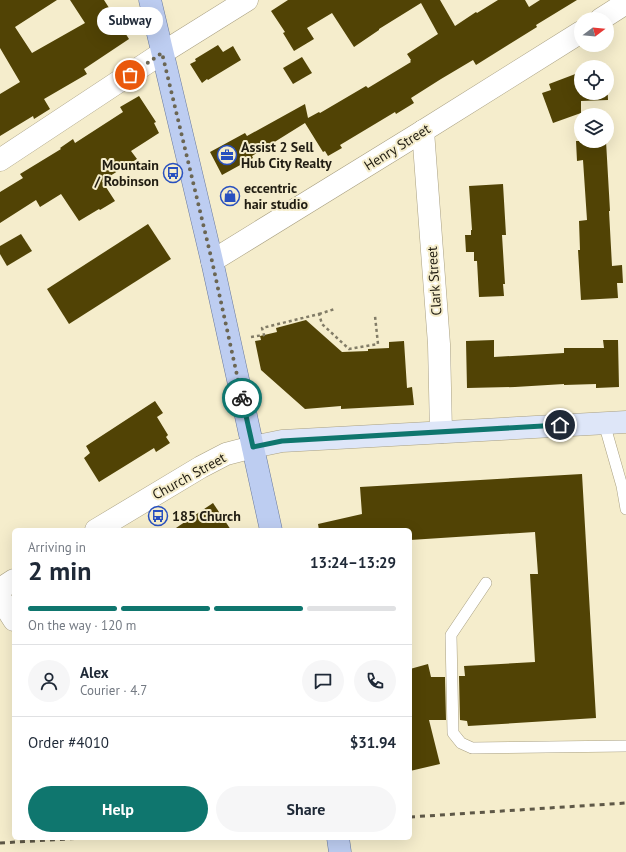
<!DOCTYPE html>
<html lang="en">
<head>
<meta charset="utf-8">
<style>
	:root { --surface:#fff; --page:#f6f6f7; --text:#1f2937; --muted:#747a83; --line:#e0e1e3; --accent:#0f766e }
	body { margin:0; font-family:"PT Sans",sans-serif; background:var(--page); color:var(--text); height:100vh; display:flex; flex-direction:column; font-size:15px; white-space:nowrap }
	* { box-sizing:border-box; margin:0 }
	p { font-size:13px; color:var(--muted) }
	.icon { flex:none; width:22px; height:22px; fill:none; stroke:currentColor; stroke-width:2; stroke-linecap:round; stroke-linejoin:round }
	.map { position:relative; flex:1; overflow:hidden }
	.details { position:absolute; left:12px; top:528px; width:400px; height:312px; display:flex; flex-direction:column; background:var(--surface); border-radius:6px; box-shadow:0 4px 16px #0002 }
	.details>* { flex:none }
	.needle { width:26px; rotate:74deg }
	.controls { position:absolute; left:574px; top:12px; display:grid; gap:8px }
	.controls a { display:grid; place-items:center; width:40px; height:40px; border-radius:50%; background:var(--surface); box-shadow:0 4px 16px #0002; font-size:20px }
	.pin { position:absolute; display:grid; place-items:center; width:34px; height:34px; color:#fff; margin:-17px; border:2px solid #fff; border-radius:50%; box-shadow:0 1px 4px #0007 }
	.courier { position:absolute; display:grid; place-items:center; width:40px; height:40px; margin:-20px; border:3px solid #0f766e; border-radius:50%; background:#fff; color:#222; box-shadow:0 1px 5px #0007 }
	.bubble { position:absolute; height:28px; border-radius:14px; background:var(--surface); box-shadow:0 4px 16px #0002; font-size:13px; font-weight:600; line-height:28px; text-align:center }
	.head em { font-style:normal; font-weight:600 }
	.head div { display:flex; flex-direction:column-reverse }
	.head { display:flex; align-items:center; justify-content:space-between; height:68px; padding:0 16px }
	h1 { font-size:26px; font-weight:600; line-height:30px }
	.bar { display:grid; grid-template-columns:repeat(4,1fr); gap:6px 4px; align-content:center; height:48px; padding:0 16px }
	.bar i { height:5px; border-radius:3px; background:var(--line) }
	.bar .selected { background:var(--accent) }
	.bar p { grid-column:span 4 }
	.line { display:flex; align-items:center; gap:10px; padding:0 16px; border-top:1px solid var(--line) }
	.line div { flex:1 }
	.round { display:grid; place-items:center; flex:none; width:42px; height:42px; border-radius:21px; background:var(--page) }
	.cta { display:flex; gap:8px; margin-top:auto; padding:8px 16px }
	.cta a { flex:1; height:46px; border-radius:24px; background:var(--accent); color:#fff; font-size:16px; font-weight:600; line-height:46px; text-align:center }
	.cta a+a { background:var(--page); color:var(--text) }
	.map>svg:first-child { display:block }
	.building { fill:#514305 }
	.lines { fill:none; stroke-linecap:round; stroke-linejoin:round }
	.lane-casing { stroke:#a9a082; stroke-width:12 }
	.street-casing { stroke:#a9a082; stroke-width:23 }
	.secondary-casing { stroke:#a9a082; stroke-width:23 }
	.primary-casing { stroke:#6a7a9d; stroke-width:23 }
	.path { stroke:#827c67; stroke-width:2.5; stroke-dasharray:3 3; stroke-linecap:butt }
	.lane { stroke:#fff; stroke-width:11 }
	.street { stroke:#fff; stroke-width:22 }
	.secondary { stroke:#dee6f8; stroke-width:22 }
	.primary { stroke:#bdcdf1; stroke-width:22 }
	.rail { stroke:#5e5847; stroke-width:3; stroke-dasharray:5 5; stroke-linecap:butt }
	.done { stroke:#6b6653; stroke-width:4; stroke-dasharray:0 7.2 }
	.route { stroke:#0f766e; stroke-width:5 }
	.labels { text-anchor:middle; stroke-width:4; stroke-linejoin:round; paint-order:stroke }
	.poi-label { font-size:14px; font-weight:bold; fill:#211d12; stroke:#f5edcc; text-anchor:start }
	.street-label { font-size:14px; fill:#211d12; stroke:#f5edcc }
</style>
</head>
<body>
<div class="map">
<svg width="626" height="852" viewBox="0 0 626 852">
	<rect width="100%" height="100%" fill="#f5edcc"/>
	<g class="building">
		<path d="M0,0H57L15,27L32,53L85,23L70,0H104L129,39L84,69L87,74L44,99L50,109L34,119L33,116L0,136V94L20,82L0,48Z"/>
		<path d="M288,0H440L455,26L476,12L477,13L498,0H525L529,7L540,0H577L536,25L537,27L476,65L473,60L441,79L411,98L414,103L396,114L395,112L340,145L342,148L328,156L325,151L323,152L305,123L252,156L253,158L222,175L210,152L245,133L247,136L305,104L308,118L319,112L320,113L366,86L368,88L411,62L410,61L411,60L407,54L438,34L421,3L379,29V30L354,47L332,13L307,28L314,39L294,51L283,33L285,32L271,11Z"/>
		<path d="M218,45L223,52L233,46L241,60L208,80L207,79L202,83L190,64L196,61L195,59Z"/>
		<path d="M302,57L312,73L293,84L283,68Z"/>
		<path d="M578,73H581V93H607V75L608,100L581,101V113L553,123L542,93L551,90L549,84Z"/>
		<path d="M139,96L156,122L154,123L159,133L131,151L137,159L102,181L115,201L100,210L99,209L79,221L61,194L40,207L36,200L0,223V192L23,178L20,174L61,149L60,148L73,139L75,143L123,112L120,107Z"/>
		<path d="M576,141H606L610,211H609L612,266L622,265L623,283H617L618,298L581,300L578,250H580L579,221L587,220L583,160L577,161Z"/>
		<path d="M503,184L506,235H502L505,284H503L504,296L479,297L477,261H474V252H466L465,235H471V230H472L469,186Z"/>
		<path d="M148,224L171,259L69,324L47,289Z"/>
		<path d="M21,234L32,251L7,266L0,254V246Z"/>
		<path d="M306,320L342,352L368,351V349L389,348V342L404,341L407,388L412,387L414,405L341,409V406L305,409L261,370L255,341L261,340L260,336L277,332L276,328Z"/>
		<path d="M494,340V357L564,353V348H604L603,340H618L619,387L596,388V384L564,385V384L515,387L467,388L466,341Z"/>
		<path d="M155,401L163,413L157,417L168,435L166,437L170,443L156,452L154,448L99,482L84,458L90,453L86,446Z"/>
		<path d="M582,474L596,718L468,726L467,721L460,720L459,676H465L464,666L535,662L530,574H538L535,532L410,540V530H319L318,524L362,514L360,487Z"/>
		<path d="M213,503L231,530H173Z"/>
		<path d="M428,664L431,677H445L446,720H429L440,764L410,771V669Z"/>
	</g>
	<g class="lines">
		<defs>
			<g id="lane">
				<path d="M604,423L622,486L626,509"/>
				<path d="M486,583L451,635L453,733L461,743L472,748L626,746"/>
			</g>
			<g id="street">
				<path d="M601,19L626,3"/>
				<path d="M423,131L439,344L441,432"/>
				<path d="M0,160L162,53L247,0"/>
				<path d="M212,261L423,131L581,32"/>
				<path d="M96,530L201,467L226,454L253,447"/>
				<path d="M0,589L14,580"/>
				<path d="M0,598L14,620"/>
			</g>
			<path id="secondary" d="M253,447L282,441L626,422"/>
			<g id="primary">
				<path d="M150,0L212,261L271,530"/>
				<path d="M338,838L340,852"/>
			</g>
		</defs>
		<use href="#lane" class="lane-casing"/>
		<use href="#street" class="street-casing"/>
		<use href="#secondary" class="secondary-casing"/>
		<use href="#primary" class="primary-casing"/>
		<g class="path">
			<path d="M319,314L335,309"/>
			<path d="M251,337L264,335L262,328L319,314L322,324L349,349L378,344L375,316"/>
		</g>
		<use href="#lane" class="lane"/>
		<use href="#street" class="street"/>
		<use href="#secondary" class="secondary"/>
		<use href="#primary" class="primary"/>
		<g class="rail">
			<path d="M410,817L626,803"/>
			<path d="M0,843L84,838"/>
		</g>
	</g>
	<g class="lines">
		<path class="done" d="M130,75L162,53L212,261L242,398"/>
		<path class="route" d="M242,398L253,447L282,441L560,425"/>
	</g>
	<defs>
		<symbol id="office-ring" viewBox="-11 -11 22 22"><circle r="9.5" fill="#f5edcc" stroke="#2850bf" stroke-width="1.5"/><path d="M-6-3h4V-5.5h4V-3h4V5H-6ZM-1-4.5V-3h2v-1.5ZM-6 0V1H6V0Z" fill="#2850bf"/></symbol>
		<symbol id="bus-ring" viewBox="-11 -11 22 22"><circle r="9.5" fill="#f5edcc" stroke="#2850bf" stroke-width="1.5"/><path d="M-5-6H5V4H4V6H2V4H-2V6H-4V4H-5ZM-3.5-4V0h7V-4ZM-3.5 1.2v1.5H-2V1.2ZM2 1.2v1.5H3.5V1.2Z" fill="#2850bf"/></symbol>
		<symbol id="shop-ring" viewBox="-11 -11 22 22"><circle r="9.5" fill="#f5edcc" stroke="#2850bf" stroke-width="1.5"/><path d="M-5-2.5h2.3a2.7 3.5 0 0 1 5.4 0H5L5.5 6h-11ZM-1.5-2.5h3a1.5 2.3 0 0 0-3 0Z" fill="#2850bf"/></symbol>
	</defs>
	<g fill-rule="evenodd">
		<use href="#office-ring" x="216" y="144" width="22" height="22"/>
		<use href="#bus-ring" x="162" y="162" width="22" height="22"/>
		<use href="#shop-ring" x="219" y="185" width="22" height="22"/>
		<use href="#bus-ring" x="147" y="505" width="22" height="22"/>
	</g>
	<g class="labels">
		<g class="poi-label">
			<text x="241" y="152">Assist 2 Sell<tspan x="241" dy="16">Hub City Realty</tspan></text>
			<text x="159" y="170" text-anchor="end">Mountain<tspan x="159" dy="16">/ Robinson</tspan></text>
			<text x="244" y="193">eccentric<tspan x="244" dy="16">hair studio</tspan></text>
			<text x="172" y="521">185 Church</text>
		</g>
		<g class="street-label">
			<text transform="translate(397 147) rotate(-32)" y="5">Henry Street</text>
			<text transform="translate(434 281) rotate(-94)" y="5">Clark Street</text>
			<text transform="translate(189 476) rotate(-29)" y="5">Church Street</text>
		</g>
	</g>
</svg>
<div class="controls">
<a><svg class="needle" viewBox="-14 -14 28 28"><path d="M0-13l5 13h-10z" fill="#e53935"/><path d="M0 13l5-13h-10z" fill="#747a83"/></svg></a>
<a><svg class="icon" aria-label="locate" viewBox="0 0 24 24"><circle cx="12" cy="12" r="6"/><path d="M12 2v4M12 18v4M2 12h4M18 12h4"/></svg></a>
<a><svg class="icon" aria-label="layers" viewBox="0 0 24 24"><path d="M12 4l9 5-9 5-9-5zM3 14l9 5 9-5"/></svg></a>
</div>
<div class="pin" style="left:130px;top:75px;background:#ea580c"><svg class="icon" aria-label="bag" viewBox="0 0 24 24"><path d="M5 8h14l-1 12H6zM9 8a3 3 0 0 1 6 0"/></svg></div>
<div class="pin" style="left:560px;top:425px;background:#1f2937"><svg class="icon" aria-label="home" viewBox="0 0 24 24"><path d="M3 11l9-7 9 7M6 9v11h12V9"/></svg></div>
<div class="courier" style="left:242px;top:398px"><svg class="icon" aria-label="bike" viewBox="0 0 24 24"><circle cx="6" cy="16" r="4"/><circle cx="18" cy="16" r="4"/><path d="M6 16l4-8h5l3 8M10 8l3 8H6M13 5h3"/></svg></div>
<div class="bubble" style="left:97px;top:7px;width:66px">Subway</div>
<section class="details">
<div class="head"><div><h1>2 min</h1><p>Arriving in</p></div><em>13:24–13:29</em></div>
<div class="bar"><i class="selected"></i><i class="selected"></i><i class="selected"></i><i></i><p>On the way · 120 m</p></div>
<div class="line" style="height:72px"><a class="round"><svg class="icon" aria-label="person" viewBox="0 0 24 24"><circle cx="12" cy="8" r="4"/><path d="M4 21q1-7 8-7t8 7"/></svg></a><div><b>Alex</b><p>Courier · 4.7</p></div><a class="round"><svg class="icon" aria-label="chat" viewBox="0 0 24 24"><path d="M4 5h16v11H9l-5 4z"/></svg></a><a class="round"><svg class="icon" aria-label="phone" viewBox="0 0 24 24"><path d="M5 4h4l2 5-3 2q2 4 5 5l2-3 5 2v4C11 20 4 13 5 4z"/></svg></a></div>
<div class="line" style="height:52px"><div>Order #4010</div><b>$31.94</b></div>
<div class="cta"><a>Help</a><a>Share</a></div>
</section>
</div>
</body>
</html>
